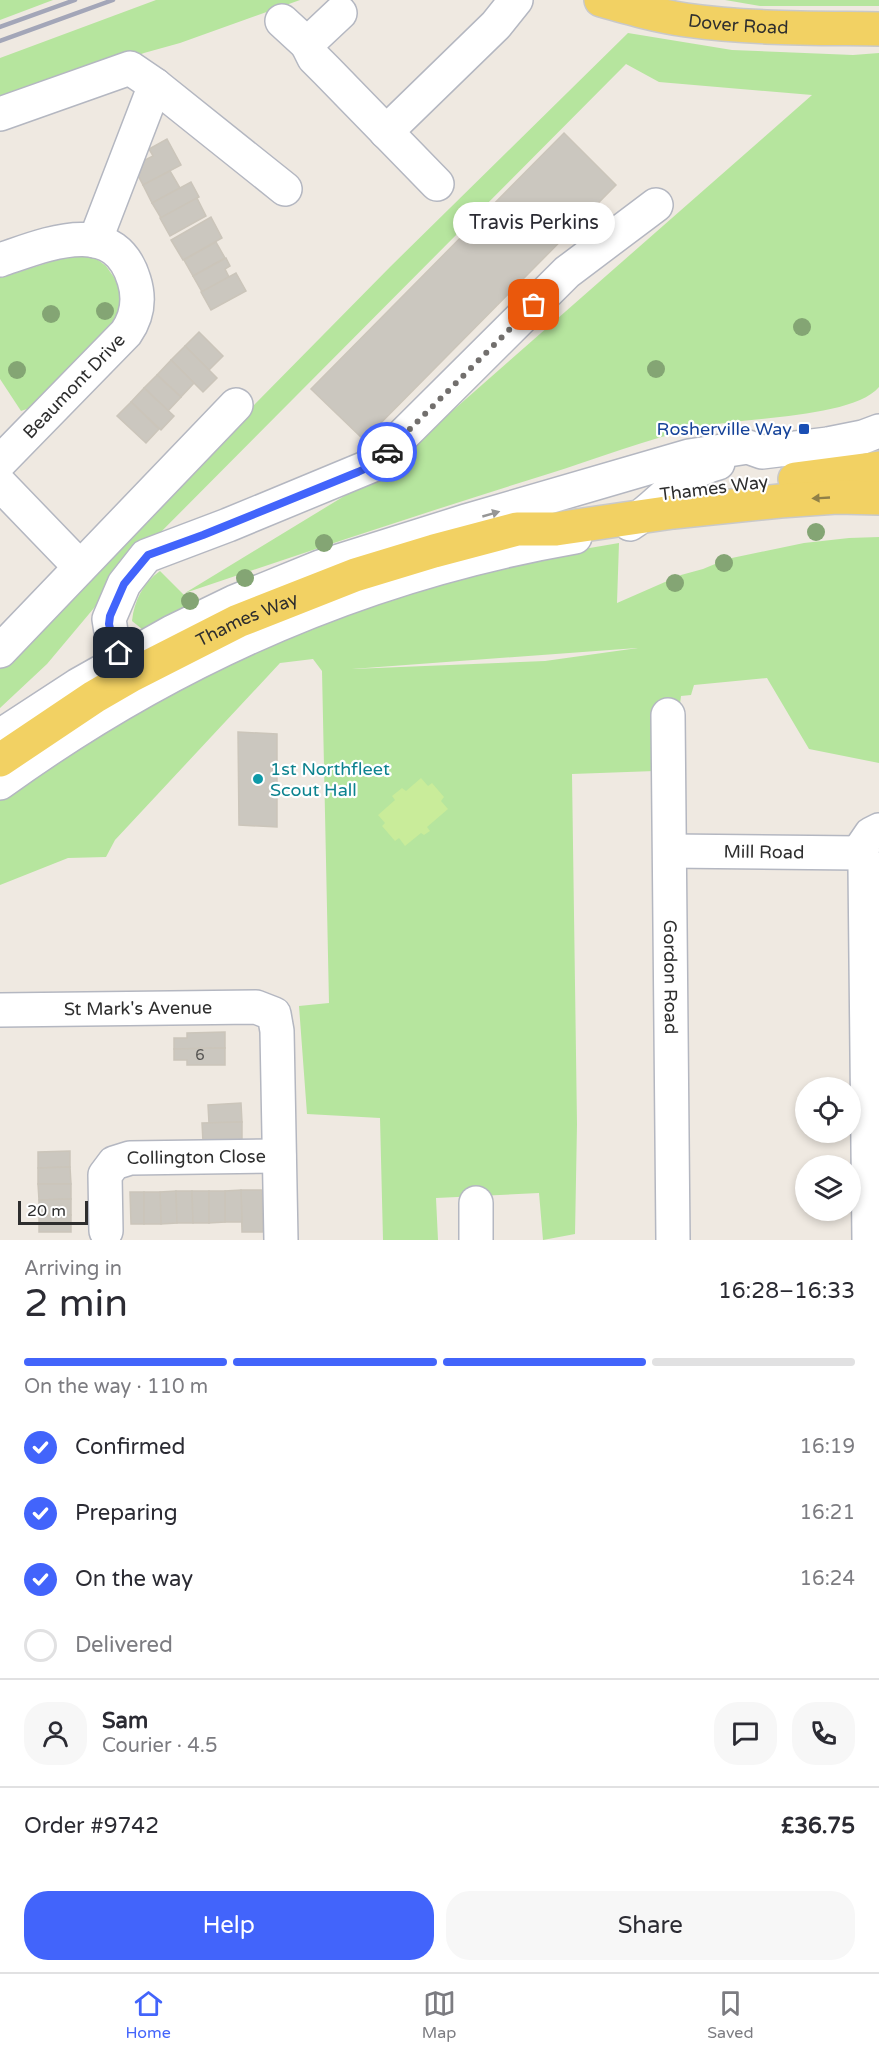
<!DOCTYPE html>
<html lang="en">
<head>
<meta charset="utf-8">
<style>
	:root { --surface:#fff; --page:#f7f7f7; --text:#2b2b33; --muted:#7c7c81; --line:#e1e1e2; --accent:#4264fb }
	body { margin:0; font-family:"Varela Round",sans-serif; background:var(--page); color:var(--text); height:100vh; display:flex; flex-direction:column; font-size:22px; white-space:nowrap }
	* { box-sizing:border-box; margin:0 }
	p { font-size:20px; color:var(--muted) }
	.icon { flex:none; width:33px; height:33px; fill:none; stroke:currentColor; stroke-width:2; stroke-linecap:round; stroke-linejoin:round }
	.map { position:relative; height:1240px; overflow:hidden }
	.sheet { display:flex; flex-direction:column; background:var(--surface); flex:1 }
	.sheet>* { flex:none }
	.fabs { position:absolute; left:795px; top:1077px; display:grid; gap:12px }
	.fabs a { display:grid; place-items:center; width:66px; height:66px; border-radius:50%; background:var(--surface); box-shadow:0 3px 9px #0003; font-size:30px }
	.scale { position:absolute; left:18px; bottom:15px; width:70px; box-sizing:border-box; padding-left:6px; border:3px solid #2e2e2e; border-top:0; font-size:16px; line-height:21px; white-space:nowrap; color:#2e2e2e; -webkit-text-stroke:4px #fff; paint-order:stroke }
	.pin { position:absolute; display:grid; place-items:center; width:51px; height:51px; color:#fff; margin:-26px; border-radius:12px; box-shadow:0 3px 9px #0006 }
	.courier { position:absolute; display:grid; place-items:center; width:60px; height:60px; margin:-30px; border:4px solid #4264fb; border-radius:50%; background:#fff; color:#222; box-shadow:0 2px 8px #0007 }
	.bubble { position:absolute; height:42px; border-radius:21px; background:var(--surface); box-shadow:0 3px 9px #0003; font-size:20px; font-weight:600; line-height:42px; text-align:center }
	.summary em { font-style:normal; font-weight:600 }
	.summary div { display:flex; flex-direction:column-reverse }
	.summary { display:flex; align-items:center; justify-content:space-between; height:102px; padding:0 24px }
	h1 { font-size:39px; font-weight:600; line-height:45px }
	.bar { display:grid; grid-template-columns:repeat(4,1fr); gap:9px 6px; align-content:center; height:72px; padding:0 24px }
	.bar i { height:8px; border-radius:4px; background:var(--line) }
	.bar .current { background:var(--accent) }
	.bar p { grid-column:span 4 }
	.line { display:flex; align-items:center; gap:15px; padding:0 24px; border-top:2px solid var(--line) }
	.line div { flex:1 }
	.round { display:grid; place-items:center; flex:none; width:63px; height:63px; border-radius:24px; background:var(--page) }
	ol { padding:0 24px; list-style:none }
	li { display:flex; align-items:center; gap:18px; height:66px }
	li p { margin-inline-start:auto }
	li .icon { padding:6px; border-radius:50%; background:var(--accent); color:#fff; stroke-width:4 }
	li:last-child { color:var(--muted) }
	li i { width:33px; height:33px; border:3px solid var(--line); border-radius:50% }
	.action { display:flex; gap:12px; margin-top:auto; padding:12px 24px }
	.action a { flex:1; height:69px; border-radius:24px; background:var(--accent); color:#fff; font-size:24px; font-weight:600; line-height:69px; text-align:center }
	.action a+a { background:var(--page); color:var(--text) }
	.tab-bar { display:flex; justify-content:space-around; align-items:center; height:84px; border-top:2px solid var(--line); background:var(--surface); font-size:16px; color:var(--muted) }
	.tab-bar a { display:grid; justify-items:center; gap:3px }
	.tab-bar .current { color:var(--accent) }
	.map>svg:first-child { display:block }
	.green { fill:#b6e59e; fill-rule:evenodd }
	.pitch { fill:#c9ec9a }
	.building { fill:#cbc7bf; stroke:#cbc5ba; stroke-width:1.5 }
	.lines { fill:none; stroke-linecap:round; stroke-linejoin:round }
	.minor-casing { stroke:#b4b7c1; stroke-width:36 }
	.major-casing { stroke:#c9c9c9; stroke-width:36 }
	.minor { stroke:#fff; stroke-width:33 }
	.major { stroke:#f2d163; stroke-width:33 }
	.rail { stroke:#a3a6b8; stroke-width:4.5 }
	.tree { fill:#84a574 }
	.oneway { fill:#908048 }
	.oneway2 { fill:#969696 }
	.done { stroke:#726f6d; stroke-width:6; stroke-dasharray:0 10.8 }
	.route { stroke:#4264fb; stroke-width:8 }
	.transit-dot { fill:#1a4fb4; stroke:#fff; stroke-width:2 }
	.culture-dot { fill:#0f9aa8; stroke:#fff; stroke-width:2 }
	.labels { text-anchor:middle; stroke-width:4.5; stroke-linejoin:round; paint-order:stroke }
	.number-label { font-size:15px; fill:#555452 }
	.street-label { font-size:18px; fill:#2e2e2e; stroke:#fff }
	.transit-label { font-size:18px; fill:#164399; stroke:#fff; text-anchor:end }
	.culture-label { font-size:18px; fill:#0d838f; stroke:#fff; text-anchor:start }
</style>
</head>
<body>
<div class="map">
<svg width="879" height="1240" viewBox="0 0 879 1240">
	<rect width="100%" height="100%" fill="#efe9e1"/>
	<g class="green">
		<path d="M0,0H53L0,20Z"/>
		<path d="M156,0H300L180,43L144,53L0,108V58Z"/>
		<path d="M725,0H879V6H760Z"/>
		<path d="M628,33L732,50L853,55L879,53V387C852,419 739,417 696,428C647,439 596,459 548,474C426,512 306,552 185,593L369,481L417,442L812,95L659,82L626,64L141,552L47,664L0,708V663L391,266Z"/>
		<path d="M72,255L88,256L98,260L106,266L118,283L120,290V308L116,318L105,332L30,408L21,411L0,379V278Z"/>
		<path d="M879,537V763L809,749L767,678L694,685L691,695L681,696L679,712L655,771L572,774L577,1124L575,1234L543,1240L539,1193L436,1198L438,1240H383L380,1118L307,1114L299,1006L329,1003L322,671L313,659L280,663L115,840L106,857L68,858L0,885V798L66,744L324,612L572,551L619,543L617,603L681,575L703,569L727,559L804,543L849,538ZM638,648L545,661L352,669L637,648Z"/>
		<path d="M160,571L185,596L189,606L142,629L132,621C134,601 143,583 160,571Z"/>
	</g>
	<path class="pitch" d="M421,778L428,786L432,783L444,797L441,801L448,809L427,827L430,831L424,835L421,833L405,846L399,838L395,841L382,826L385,823L378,815L395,800L392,796L402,788L406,791Z"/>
	<g class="building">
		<path d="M564,133L616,185L364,440L311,389Z"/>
		<path d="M167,139L181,165L143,185L133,166L153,156L149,149Z"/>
		<path d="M170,171L180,188L152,203L143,185Z"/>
		<path d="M191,182L199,197L161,218L152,203Z"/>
		<path d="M197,198L206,216L170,236L160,218Z"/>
		<path d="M211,217L222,238L183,260L171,240Z"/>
		<path d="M216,242L225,258L193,276L184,260Z"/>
		<path d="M226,258L230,266L225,269L229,277L202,292L193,276Z"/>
		<path d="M236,273L246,291L211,310L201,292Z"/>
		<path d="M199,332L223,356L209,370L185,346Z"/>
		<path d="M185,346L217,378L203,392L171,360Z"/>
		<path d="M171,360L194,383L181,397L157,375Z"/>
		<path d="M157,375L181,397L168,411L144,388Z"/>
		<path d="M144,388L174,416L161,430L131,402Z"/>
		<path d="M131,402L159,429L146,443L117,416Z"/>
		<path d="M238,732L277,734V827L239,825Z"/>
		<path d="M225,1032V1048L174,1049V1038H187V1033Z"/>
		<path d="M225,1048V1065H187V1060H174V1049Z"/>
		<path d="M241,1103L242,1122L209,1123L208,1105Z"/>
		<path d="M242,1122V1141L203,1142L202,1123Z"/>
		<path d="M70,1151V1167L38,1168V1152Z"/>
		<path d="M70,1167L71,1184H38V1168Z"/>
		<path d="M38,1184H71V1199L39,1200Z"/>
		<path d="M241,1190H262L263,1232H242Z"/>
		<path d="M241,1190L242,1222H225V1191Z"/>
		<path d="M176,1191L177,1223L161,1224L160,1192Z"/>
		<path d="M176,1191H192L193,1223H177Z"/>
		<path d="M192,1191H209V1223H193Z"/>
		<path d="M209,1191H225V1222L209,1223Z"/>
		<path d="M130,1192H144V1224H131Z"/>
		<path d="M144,1192H160L161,1224H144Z"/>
		<path d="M71,1199V1215L39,1216V1200Z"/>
		<path d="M71,1215V1232H39V1216Z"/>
	</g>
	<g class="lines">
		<defs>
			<g id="minor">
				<path d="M340,13L307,44L314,58L327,71L437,184"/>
				<path d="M282,21L307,44"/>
				<path d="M155,85L285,189"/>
				<path d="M0,114L130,68L155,85L95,241"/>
				<path d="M386,132L496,25L516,0"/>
				<path d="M0,260C45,245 114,214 134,280C140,299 137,317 126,333L0,462"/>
				<path d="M0,484L80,567"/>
				<path d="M630,524C662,504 679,473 718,463"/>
				<path d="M0,651L236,405"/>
				<path d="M132,675L112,638L109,619L124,584L146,556L228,525L373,465L567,272L656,205"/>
				<path id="s1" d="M668,715L673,1240"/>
				<path d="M0,736L78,685L172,632L234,602L320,567L466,521L689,456L748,447L762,452L828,444L863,437L879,431"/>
				<path d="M0,783C174,657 363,574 575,537"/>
				<path id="s2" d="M670,851L858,853"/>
				<path id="s3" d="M0,1010L256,1007L274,1014L277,1031L281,1240"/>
				<path d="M476,1203V1240"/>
				<path id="s4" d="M106,1231L105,1175L114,1163L130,1158L279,1156"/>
				<path d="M869,1240L865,866L863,857L858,853L871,834L879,830"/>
			</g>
			<g id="major">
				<path id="s5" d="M601,0C629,8 657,16 686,20C750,29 815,28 879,29"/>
				<path d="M795,479L879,468"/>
				<path id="s6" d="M0,760L94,697L132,675L238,621L355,575L434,551L517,529H556L673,512L780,501L837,497L879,498"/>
			</g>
		</defs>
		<use href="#minor" class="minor-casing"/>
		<use href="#major" class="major-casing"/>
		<use href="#minor" class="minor"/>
		<use href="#major" class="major"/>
		<g class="rail">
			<path d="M0,27L75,0"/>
			<path d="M0,41L113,0"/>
		</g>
	</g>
	<g class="tree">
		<circle cx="105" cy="311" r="9"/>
		<circle cx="51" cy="314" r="9"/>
		<circle cx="802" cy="327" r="9"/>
		<circle cx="656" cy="369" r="9"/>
		<circle cx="17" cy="370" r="9"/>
		<circle cx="816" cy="532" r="9"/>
		<circle cx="324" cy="543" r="9"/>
		<circle cx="724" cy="563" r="9"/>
		<circle cx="245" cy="578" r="9"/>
		<circle cx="675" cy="583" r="9"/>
		<circle cx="190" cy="601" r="9"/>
	</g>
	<defs><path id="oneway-solid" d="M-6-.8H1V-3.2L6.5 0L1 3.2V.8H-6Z" transform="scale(1.5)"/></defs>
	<use class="oneway" href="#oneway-solid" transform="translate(821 498) rotate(177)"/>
	<use class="oneway2" href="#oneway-solid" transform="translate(491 514) rotate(-16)"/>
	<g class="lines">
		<path class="done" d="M387,452L534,305"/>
		<path class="route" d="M119,653L111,633L109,624L110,616L124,584L148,555L203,535L358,472L373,465L387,452"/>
	</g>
	<rect class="transit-dot" x="798" y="423" width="12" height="12" rx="3"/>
	<circle class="culture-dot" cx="258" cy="779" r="6"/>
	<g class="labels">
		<g class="number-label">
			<text x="200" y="1060">6</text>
		</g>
		<g class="street-label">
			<text dy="6" stroke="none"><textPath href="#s5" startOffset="140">Dover Road</textPath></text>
			<text transform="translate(74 386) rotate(-46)" y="6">Beaumont Drive</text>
			<text transform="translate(714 488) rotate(-7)" y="6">Thames Way</text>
			<text dy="6" stroke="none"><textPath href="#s6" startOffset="285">Thames Way</textPath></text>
			<text dy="6" stroke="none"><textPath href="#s2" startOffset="94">Mill Road</textPath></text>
			<text dy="6" stroke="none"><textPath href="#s1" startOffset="262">Gordon Road</textPath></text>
			<text dy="6" stroke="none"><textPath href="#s3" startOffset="138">St Mark's Avenue</textPath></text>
			<text dy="6" stroke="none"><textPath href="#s4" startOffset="154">Collington Close</textPath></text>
		</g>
		<g class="transit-label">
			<text x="792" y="435">Rosherville Way</text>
		</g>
		<g class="culture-label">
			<text x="270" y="775">1st Northfleet<tspan x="270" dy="21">Scout Hall</tspan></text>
		</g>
	</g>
</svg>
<div class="fabs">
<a><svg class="icon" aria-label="locate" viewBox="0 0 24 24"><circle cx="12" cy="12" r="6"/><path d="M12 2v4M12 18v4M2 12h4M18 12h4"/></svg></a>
<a><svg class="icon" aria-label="layers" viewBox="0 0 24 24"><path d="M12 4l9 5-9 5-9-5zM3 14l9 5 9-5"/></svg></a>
</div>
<div class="scale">20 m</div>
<div class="pin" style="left:534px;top:305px;background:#ea580c"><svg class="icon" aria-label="bag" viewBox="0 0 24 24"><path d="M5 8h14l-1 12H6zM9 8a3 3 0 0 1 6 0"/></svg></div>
<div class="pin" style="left:119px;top:653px;background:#1f2937"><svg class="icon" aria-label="home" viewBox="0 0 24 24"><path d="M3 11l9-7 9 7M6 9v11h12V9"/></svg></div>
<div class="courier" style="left:387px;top:452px"><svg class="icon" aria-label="car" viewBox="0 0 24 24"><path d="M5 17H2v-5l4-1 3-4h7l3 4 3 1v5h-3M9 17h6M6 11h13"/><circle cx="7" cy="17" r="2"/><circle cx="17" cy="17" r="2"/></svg></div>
<div class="bubble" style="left:453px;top:202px;width:162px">Travis Perkins</div>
</div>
<section class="sheet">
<div class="summary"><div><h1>2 min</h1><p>Arriving in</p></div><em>16:28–16:33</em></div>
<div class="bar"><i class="current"></i><i class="current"></i><i class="current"></i><i></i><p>On the way · 110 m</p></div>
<ol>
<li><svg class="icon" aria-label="check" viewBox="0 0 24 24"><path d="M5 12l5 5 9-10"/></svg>Confirmed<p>16:19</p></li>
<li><svg class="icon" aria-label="check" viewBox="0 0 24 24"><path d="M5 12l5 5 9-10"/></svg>Preparing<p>16:21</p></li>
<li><svg class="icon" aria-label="check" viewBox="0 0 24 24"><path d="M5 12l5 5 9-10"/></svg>On the way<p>16:24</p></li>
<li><i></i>Delivered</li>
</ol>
<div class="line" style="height:108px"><a class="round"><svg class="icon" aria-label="person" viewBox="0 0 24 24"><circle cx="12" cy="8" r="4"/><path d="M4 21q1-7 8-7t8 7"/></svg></a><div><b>Sam</b><p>Courier · 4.5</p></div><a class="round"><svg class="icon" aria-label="chat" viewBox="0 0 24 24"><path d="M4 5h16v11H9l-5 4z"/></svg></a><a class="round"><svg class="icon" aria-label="phone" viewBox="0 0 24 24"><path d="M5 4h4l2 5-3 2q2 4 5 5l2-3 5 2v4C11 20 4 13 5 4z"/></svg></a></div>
<div class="line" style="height:78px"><div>Order #9742</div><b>£36.75</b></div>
<div class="action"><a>Help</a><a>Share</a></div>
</section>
<nav class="tab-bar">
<a class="current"><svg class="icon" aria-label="home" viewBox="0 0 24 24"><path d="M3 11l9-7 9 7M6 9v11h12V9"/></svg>Home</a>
<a><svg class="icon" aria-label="map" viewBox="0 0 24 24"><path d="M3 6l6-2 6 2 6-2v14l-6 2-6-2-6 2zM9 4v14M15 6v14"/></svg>Map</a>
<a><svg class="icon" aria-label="saved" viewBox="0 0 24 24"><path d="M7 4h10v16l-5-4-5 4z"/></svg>Saved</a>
</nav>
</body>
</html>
